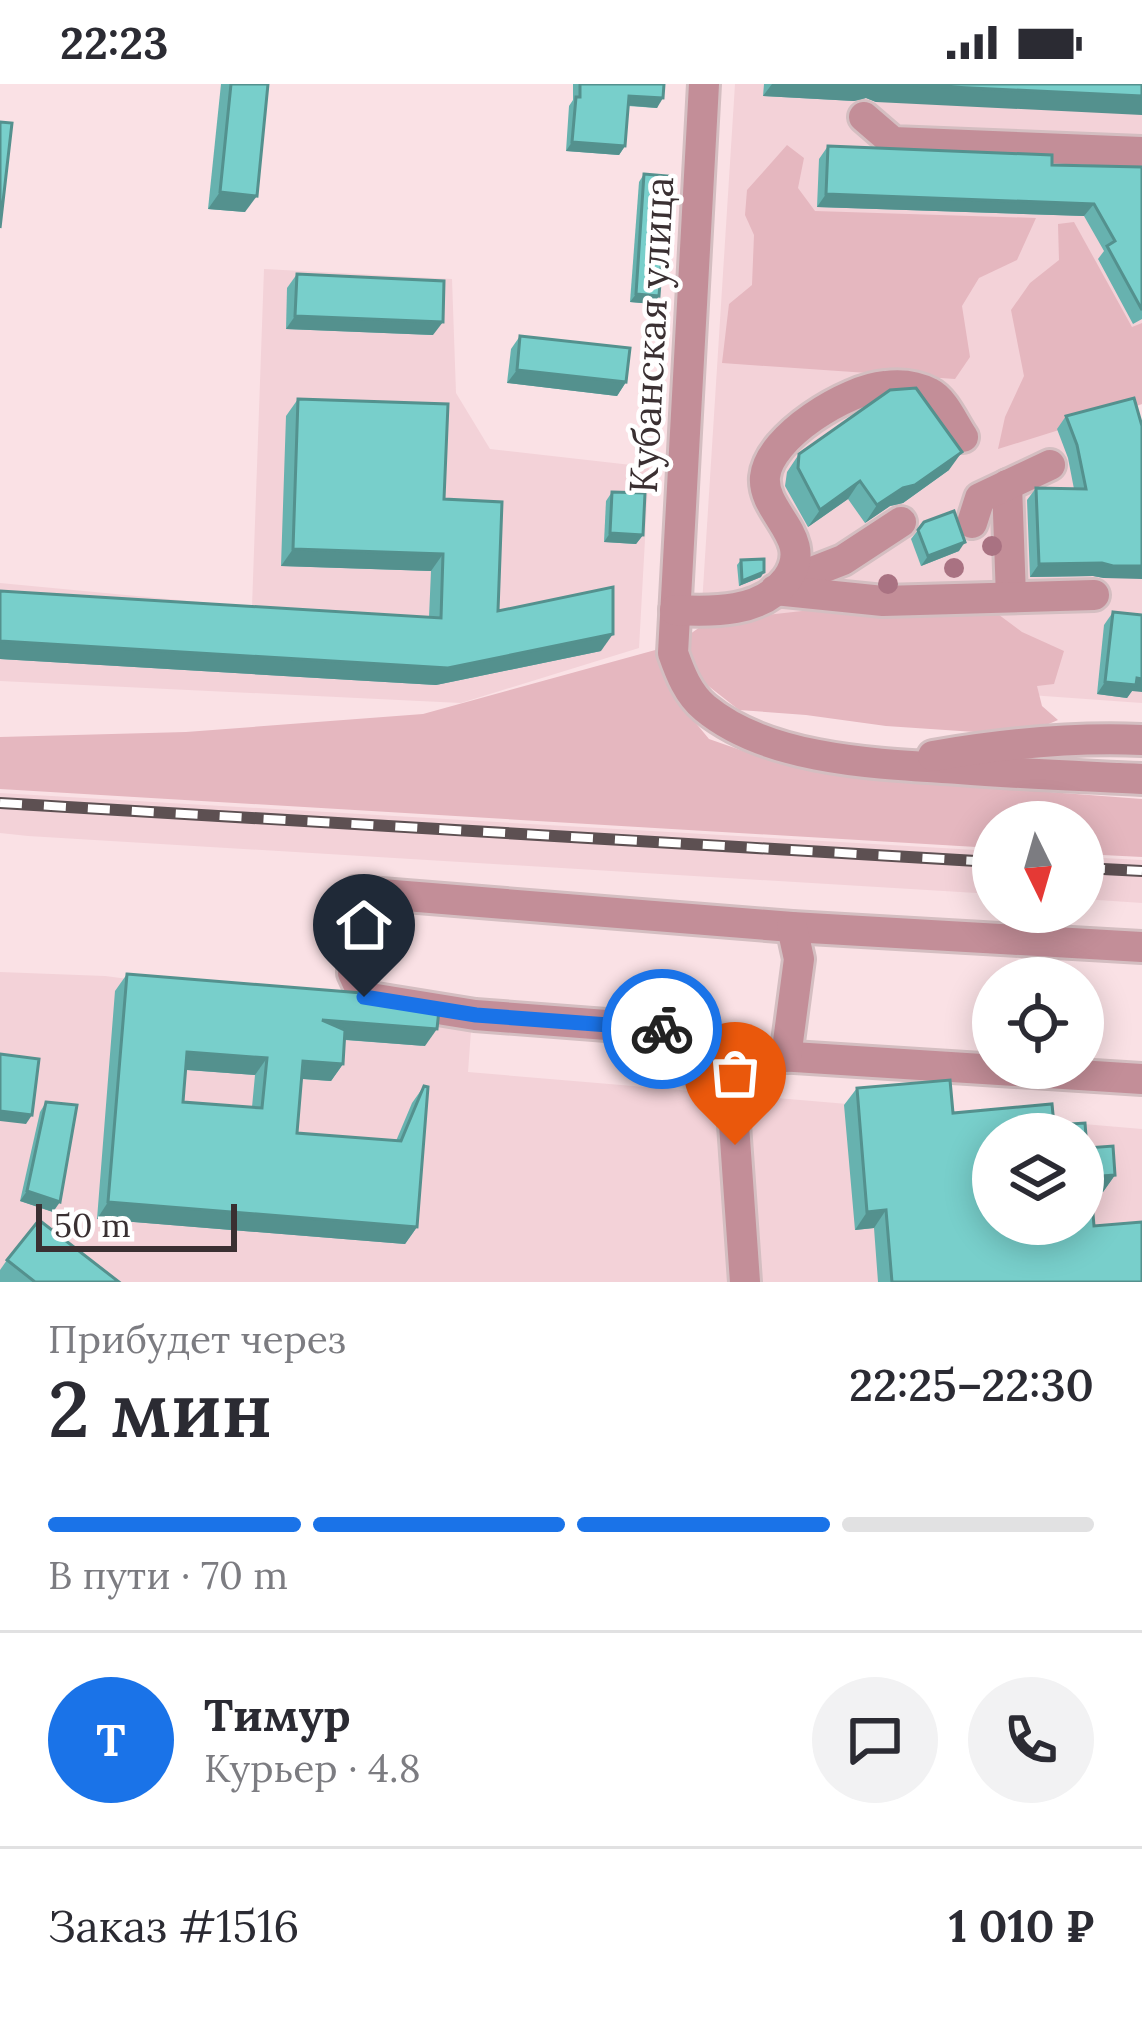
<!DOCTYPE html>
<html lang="ru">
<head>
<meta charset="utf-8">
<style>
	:root { --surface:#fff; --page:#f2f2f3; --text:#2b2b33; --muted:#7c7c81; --line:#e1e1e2; --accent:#1a73e8 }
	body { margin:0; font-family:Lora,serif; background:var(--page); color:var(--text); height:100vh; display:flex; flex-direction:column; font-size:45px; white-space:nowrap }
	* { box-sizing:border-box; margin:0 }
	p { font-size:39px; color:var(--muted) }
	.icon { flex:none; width:66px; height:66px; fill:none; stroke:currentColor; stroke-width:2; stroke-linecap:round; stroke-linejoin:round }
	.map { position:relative; height:1198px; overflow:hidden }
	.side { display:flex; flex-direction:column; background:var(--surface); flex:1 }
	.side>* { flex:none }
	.needle { width:78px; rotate:175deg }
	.tools { position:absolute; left:972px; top:717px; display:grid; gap:24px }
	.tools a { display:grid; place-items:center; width:132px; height:132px; border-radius:50%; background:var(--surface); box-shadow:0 6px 30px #0003; font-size:60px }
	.scale { position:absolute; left:36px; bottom:30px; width:201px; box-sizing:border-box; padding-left:12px; border:6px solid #3a3032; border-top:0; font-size:33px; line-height:42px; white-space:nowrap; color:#3a3032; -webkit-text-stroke:9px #fff; paint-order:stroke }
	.pin { position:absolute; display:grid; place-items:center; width:102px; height:102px; color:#fff; margin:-123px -51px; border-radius:50% 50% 50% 0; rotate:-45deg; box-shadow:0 0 12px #0007 }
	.pin .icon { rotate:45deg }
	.courier { position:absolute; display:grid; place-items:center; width:120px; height:120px; margin:-60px; border:9px solid #1a73e8; border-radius:50%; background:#fff; color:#222; box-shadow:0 3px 15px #0007 }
	.head em { font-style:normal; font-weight:600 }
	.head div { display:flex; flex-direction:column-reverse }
	.head { display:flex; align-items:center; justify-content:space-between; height:204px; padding:0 48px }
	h1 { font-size:78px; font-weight:600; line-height:90px }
	.bar { display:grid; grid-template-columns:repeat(4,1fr); gap:18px 12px; align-content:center; height:144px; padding:0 48px }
	.bar i { height:15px; border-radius:9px; background:var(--line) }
	.bar .on { background:var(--accent) }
	.bar p { grid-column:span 4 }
	.line { display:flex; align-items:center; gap:30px; padding:0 48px; border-top:3px solid var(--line) }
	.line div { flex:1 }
	.round { display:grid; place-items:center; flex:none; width:126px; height:126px; border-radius:63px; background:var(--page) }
	.status { display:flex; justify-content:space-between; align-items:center; height:84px; padding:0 60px; background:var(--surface); direction:ltr }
	.status svg { height:33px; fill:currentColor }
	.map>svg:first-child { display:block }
	.built { fill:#f3d2d8; fill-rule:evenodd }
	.green { fill:#e5b7bf }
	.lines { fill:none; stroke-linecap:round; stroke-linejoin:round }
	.minor-casing { stroke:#d4bec1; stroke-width:36 }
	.minor { stroke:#c38e98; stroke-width:30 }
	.rail-casing { stroke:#5d5052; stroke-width:12 }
	.rail { stroke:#fff; stroke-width:8; stroke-dasharray:22; stroke-linecap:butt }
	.tree { fill:#a97282 }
	.wall { fill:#67b2af; fill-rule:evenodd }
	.shaded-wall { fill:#54918e }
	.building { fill:#78cfcb; stroke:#54918e; stroke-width:3; fill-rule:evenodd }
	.done { stroke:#7d6e71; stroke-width:12; stroke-dasharray:0 21.6 }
	.route { stroke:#1a73e8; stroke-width:15 }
	.labels { text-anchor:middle; stroke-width:9; stroke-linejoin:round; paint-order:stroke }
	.street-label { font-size:39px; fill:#3a3032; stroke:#fff }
</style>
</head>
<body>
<div class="status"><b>22:23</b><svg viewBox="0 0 49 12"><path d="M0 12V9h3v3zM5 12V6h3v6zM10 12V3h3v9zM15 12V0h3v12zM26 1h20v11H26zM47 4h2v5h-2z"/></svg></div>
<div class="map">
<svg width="1142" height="1198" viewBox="0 0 1142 1198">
	<rect width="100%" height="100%" fill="#fae1e5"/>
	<g class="built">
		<path d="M735,0H1142V320L1126,327L1142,366V619L741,590L700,552Z"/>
		<path d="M264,185L452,195L456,309L490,365L649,383L639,564L461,619L0,597V499L252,523Z"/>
		<path d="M0,709L993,767V810L28,752L0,749Z"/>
		<path d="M1083,773L1142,776V819L1083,815Z"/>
		<path d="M0,888L105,892L336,922L471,947L468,988L1142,1045V1198H0ZM993,1050H1083V1140H993Z"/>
	</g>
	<g class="green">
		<path d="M787,61L804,74L798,104L815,127L1036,134L1017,176L979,194L962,222L970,273L955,295L722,279L729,220L752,201L754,151L745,131L747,106Z"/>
		<path d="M1074,138L1132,243L1142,239V320L998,365L1005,333L1024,292L1011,226L1030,199L1059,176L1058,140Z"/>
		<path d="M987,522L1022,548L1064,567L1054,600L1037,602L1042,622L1058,636L1032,647L975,648L886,642L806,631L739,626L702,597L686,579L683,555L700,543L749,533L811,526Z"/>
		<path d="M659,565L671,609L709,655L766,675L876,695L1142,715V773L1083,770V738H993V764L0,705V653L186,648L423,630Z"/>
	</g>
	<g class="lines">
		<defs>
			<g id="minor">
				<path d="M704,0L673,569C680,589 688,610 705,624C769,677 879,680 959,685C1020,690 1081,692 1142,695"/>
				<path d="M864,33L893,58L1142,68"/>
				<path d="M1007,401L1011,513"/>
				<path d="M972,439L980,414L1050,381"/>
				<path d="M784,499L843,476L901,438"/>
				<path d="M775,506L883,517L1094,511"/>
				<path d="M675,526C712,528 762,529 787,495C816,454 762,430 765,393C769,352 848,305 885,302C900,300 917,302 930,309C944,316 954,340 963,353"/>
				<path d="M933,672C1002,660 1072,653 1142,656"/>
				<path d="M1142,863L792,843L356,808L353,889L364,913L475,931L672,946L696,960L729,969L1142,995"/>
				<path d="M729,969L745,1198"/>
				<path d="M786,973L799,875L792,843"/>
			</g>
		</defs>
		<use href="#minor" class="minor-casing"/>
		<use href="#minor" class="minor"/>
		<defs>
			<g id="rail">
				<path d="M0,719L993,778"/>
				<path d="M1083,784L1142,787"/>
			</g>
		</defs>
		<use href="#rail" class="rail-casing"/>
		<use href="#rail" class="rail"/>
	</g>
	<g class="tree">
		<circle cx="992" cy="462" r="10"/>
		<circle cx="954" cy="484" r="10"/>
		<circle cx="888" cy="500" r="10"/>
	</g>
	<g class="wall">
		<path d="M221,0H268L245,128L208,125Z"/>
		<path d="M573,0H664L657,24L628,22L625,62L619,71L566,67L569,22L573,16Z"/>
		<path d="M764,0H1142L876,18L866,14L854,17L763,12Z"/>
		<path d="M828,62L1052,81L1142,83V235L1133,240L1098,175L1104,167L1084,132L817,123L819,75Z"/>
		<path d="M644,90L659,212L653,220L630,218L639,98Z"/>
		<path d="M297,190L433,251L286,245L287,204Z"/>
		<path d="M520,252L626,298L617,312L507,299L511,265Z"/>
		<path d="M1134,314L1104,494L1093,492L1030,493L1027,416L1036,404L1074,405L1068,374L1057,345L1066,332Z"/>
		<path d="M298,315L444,415L498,527L601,567L436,601L0,575V507L429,533L431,487L281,482L286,332Z"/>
		<path d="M799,370L949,386L903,419L890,422L865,439L848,415L808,443L785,402L787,388Z"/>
		<path d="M612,408L643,451L636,460L604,458L606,417Z"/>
		<path d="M918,446L959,467L921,482L911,455Z"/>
		<path d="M741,476L761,493L739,502L737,481Z"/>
		<path d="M1113,528L1132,607L1127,614L1097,610L1104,541Z"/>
		<path d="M127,890L425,962L345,956L343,980L331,997L302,995L297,1049L396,1057L412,1019L424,1002L417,1143L405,1160L97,1135L115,907ZM186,986L255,991L252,1023L183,1018Z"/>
		<path d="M857,1004L953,1029L1054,1041L1087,1064L1115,1091L1103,1108L1091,1110L1094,1142L1142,1198H878L874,1144L855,1146L844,1021Z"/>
		<path d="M46,1018L53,1128L20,1117L40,1028Z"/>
		<path d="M7,1176L119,1198H0V1186Z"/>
	</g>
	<g class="shaded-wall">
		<path d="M772,0H888L1142,12V31L876,18L866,14L854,17L763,12Z"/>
		<path d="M629,12L663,14L657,24L623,21Z"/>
		<path d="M572,58L625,62L619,71L566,67Z"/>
		<path d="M220,108L257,112L245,128L208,125Z"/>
		<path d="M826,110L1094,120L1084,132L817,123Z"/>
		<path d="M636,210L659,212L653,220L630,218Z"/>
		<path d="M295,232L443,238L433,251L286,245Z"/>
		<path d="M517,286L626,298L617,312L507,299Z"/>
		<path d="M962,368L949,386L903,419L890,422L865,439L877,421Z"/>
		<path d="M860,397L848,415L808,443L820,426Z"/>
		<path d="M610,449L643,451L636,460L604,458Z"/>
		<path d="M965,458L959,467L921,482L928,472Z"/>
		<path d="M293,465L443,470L431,487L281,482Z"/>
		<path d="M1102,479L1142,482V495L1104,494L1093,492L1030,493L1039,480Z"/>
		<path d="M764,488L761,493L739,502L742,497Z"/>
		<path d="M613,550L601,567L436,601L0,575V557Z"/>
		<path d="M1137,594L1142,595V608L1132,607L1127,614L1097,610L1105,598Z"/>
		<path d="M322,936L437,945L425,962L310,953Z"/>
		<path d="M187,968L267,974L255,991L175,985Z"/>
		<path d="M303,977L343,980L331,997L291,994Z"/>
		<path d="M0,1027L32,1031L26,1040L0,1037Z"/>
		<path d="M1115,1091L1103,1108L1083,1110L1090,1093Z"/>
		<path d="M27,1107L60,1118L53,1128L20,1117Z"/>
		<path d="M108,1118L417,1143L405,1160L97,1135Z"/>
		<path d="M886,1126L874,1144L855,1146L867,1128Z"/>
	</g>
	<g class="building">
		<path d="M231,0H268L257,112L220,108Z"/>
		<path d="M580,0H664L663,14L629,12L625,62L572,58L576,13H580Z"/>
		<path d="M888,0H1142V12Z"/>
		<path d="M0,38L12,39L0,144Z"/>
		<path d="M828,62L1052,71V81L1142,83V226L1107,162L1115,157L1094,120L826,110Z"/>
		<path d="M644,90L668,92L659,212L636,210Z"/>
		<path d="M297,190L444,197L443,238L295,232Z"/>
		<path d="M520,252L630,264L626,298L517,286Z"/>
		<path d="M916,304L962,368L915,401L903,404L877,421L860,397L820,426L798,384L799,370L890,306Z"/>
		<path d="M1134,314L1142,342V482H1113L1102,479L1039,480L1036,404L1086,405L1077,361L1066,332Z"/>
		<path d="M298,315L448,320L444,415L502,418L498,527L613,503V550L448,584L0,557V507L441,534L443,470L293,465Z"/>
		<path d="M612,408L645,409L643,451L610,449Z"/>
		<path d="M954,427L965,458L928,472L918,446L924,438Z"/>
		<path d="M764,475V488L742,497L741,476Z"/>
		<path d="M1113,528L1142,531V595L1137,594L1136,601L1105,598Z"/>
		<path d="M127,890L362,909L373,915L439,926L437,945L322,936L345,946L343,980L303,977L297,1049L401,1057L424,1002L428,1003L417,1143L108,1118ZM187,968L267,974L262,1024L183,1018Z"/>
		<path d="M0,970L39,975L32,1031L0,1027Z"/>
		<path d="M950,996L953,1029L1052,1020L1054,1041L1085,1039L1087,1064L1113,1062L1115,1091L1090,1093L1094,1142L1142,1138V1198H892L886,1126L867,1128L857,1004ZM993,1050H1083V1140H993Z"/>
		<path d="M46,1018L77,1021L60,1118L27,1107Z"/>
		<path d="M39,1136L119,1198H35L7,1176Z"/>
	</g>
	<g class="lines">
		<path class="done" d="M662,945L672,946L696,960L729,969L735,1061"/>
		<path class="route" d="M364,913L476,931L662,945"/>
	</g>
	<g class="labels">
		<g class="street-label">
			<text transform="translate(651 251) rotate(-87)" y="14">Кубанская улица</text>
		</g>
	</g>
</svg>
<div class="tools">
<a><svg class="needle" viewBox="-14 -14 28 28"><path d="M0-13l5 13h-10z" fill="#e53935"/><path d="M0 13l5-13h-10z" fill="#7c7c81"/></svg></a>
<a><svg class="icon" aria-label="locate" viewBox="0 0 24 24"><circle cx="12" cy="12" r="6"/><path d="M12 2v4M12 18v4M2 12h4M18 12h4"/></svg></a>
<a><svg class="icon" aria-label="layers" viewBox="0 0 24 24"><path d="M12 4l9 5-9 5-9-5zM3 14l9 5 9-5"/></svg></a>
</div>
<div class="scale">50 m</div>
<div class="pin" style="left:735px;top:1061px;background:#ea580c"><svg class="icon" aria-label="bag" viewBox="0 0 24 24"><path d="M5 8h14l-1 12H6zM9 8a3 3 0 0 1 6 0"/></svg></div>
<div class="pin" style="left:364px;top:913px;background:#1f2937"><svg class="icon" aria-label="home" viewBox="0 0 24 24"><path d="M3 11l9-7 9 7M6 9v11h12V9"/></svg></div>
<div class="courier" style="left:662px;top:945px"><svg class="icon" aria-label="bike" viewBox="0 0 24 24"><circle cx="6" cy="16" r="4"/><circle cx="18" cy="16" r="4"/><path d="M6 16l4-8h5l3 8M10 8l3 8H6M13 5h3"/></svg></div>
</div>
<section class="side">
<div class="head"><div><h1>2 мин</h1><p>Прибудет через</p></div><em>22:25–22:30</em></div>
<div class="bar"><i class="on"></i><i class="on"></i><i class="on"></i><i></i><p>В пути · 70 m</p></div>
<div class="line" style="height:216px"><b class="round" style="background:var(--accent);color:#fff">Т</b><div><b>Тимур</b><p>Курьер · 4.8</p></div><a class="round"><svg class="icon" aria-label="chat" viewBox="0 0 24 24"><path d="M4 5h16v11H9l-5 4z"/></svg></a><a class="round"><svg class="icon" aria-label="phone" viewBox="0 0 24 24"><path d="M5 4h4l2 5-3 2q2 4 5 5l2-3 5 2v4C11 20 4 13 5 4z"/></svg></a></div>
<div class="line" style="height:156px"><div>Заказ #1516</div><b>1 010 ₽</b></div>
</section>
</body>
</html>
